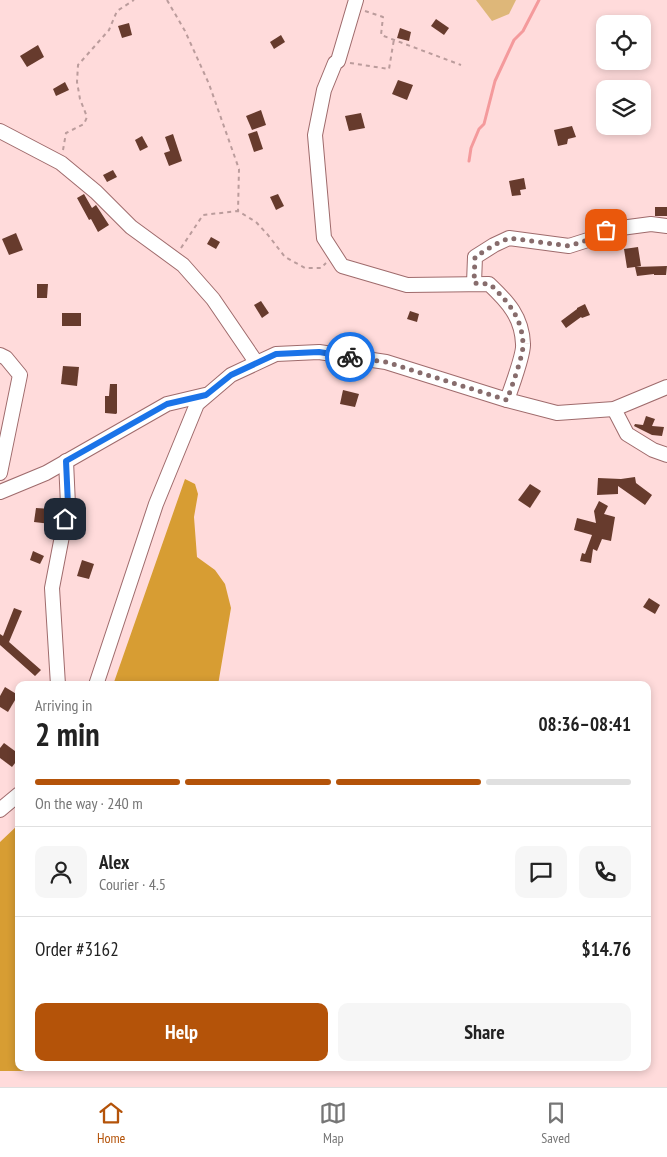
<!DOCTYPE html>
<html lang="en">
<head>
<meta charset="utf-8">
<style>
	:root { --surface:#fff; --page:#f6f6f6; --text:#222; --muted:#767676; --line:#e0e0e0; --accent:#b45309 }
	body { margin:0; font-family:"PT Sans Narrow",sans-serif; background:var(--page); color:var(--text); height:100vh; display:flex; flex-direction:column; font-size:19px; white-space:nowrap }
	* { box-sizing:border-box; margin:0 }
	p { font-size:16px; color:var(--muted) }
	.icon { flex:none; width:28px; height:28px; fill:none; stroke:currentColor; stroke-width:2; stroke-linecap:round; stroke-linejoin:round }
	.map { position:relative; flex:1; overflow:hidden }
	.panel { position:absolute; left:15px; top:681px; width:636px; height:390px; display:flex; flex-direction:column; background:var(--surface); border-radius:10px; box-shadow:0 2px 8px #0003 }
	.panel>* { flex:none }
	.fabs { position:absolute; left:596px; top:15px; display:grid; gap:10px }
	.fabs a { display:grid; place-items:center; width:55px; height:55px; border-radius:10px; background:var(--surface); box-shadow:0 2px 8px #0003; font-size:25px }
	.pin { position:absolute; display:grid; place-items:center; width:42px; height:42px; color:#fff; margin:-21px; border-radius:10px; box-shadow:0 2px 8px #0006 }
	.courier { position:absolute; display:grid; place-items:center; width:50px; height:50px; margin:-25px; border:4px solid #1a73e8; border-radius:50%; background:#fff; color:#222; box-shadow:0 1px 6px #0007 }
	.overview em { font-style:normal; font-weight:600 }
	.overview div { display:flex; flex-direction:column-reverse }
	.overview { display:flex; align-items:center; justify-content:space-between; height:85px; padding:0 20px }
	h1 { font-size:32px; font-weight:600; line-height:38px }
	.bar { display:grid; grid-template-columns:repeat(4,1fr); gap:8px 5px; align-content:center; height:60px; padding:0 20px }
	.bar i { height:6px; border-radius:4px; background:var(--line) }
	.bar .current { background:var(--accent) }
	.bar p { grid-column:span 4 }
	.line { display:flex; align-items:center; gap:12px; padding:0 20px; border-top:1px solid var(--line) }
	.line div { flex:1 }
	.round { display:grid; place-items:center; flex:none; width:52px; height:52px; border-radius:10px; background:var(--page) }
	.primary-button { display:flex; gap:10px; margin-top:auto; padding:10px 20px }
	.primary-button a { flex:1; height:58px; border-radius:10px; background:var(--accent); color:#fff; font-size:20px; font-weight:600; line-height:58px; text-align:center }
	.primary-button a+a { background:var(--page); color:var(--text) }
	.menu { display:flex; justify-content:space-around; align-items:center; height:70px; border-top:1px solid var(--line); background:var(--surface); font-size:14px; color:var(--muted) }
	.menu a { display:grid; justify-items:center; gap:2px }
	.menu .current { color:var(--accent) }
	.map>svg:first-child { display:block }
	.green { fill:#deb779 }
	.forest { fill:#d79d33 }
	.lines { fill:none; stroke-linecap:round; stroke-linejoin:round }
	.stream { stroke:#f49a9c; stroke-width:3 }
	.building { fill:#673b2d }
	.minor-casing { stroke:#9f6b6c; stroke-width:16 }
	.path { stroke:#bb9c9c; stroke-width:2; stroke-dasharray:4 4; stroke-linecap:butt }
	.minor { stroke:#fff; stroke-width:14 }
	.done { stroke:#876c6c; stroke-width:5; stroke-dasharray:0 9 }
	.route { stroke:#1a73e8; stroke-width:6 }
</style>
</head>
<body>
<div class="map">
<svg width="667" height="1087" viewBox="0 0 667 1087">
	<rect width="100%" height="100%" fill="#ffdbdb"/>
	<path class="green" d="M476,0H516L509,14L492,21Z"/>
	<g class="forest">
		<path d="M185,479L195,484L198,494L194,517L197,557L215,570L225,584L231,608L218,685H113Z"/>
		<path d="M19,824V1068H60L46,1071H0V842Z"/>
	</g>
	<g class="lines">
		<path class="stream" d="M469,161L471,148L479,129L484,124L495,81L514,40L523,31L539,0"/>
	</g>
	<g class="building">
		<path d="M436,19L449,28L444,35L431,26Z"/>
		<path d="M129,23L132,35L122,38L118,26Z"/>
		<path d="M400,28L411,32L409,41L397,38Z"/>
		<path d="M281,35L285,42L274,49L270,42Z"/>
		<path d="M38,45L44,57L27,67L20,56Z"/>
		<path d="M398,80L413,85L407,100L392,94Z"/>
		<path d="M65,82L69,90L56,96L53,89Z"/>
		<path d="M261,110L266,125L252,130L246,116Z"/>
		<path d="M361,113L365,128L349,131L345,116Z"/>
		<path d="M572,126L576,137L568,139L567,144L558,146L554,130Z"/>
		<path d="M257,131L263,149L254,152L248,134Z"/>
		<path d="M173,134L182,161L169,166L164,153L170,151L165,137Z"/>
		<path d="M142,136L148,147L140,151L135,140Z"/>
		<path d="M113,170L117,177L107,182L103,175Z"/>
		<path d="M524,178L526,189L520,190L521,195L512,196L509,181Z"/>
		<path d="M84,194L92,208L96,205L109,225L98,232L91,219L89,220L77,198Z"/>
		<path d="M278,194L284,206L276,210L270,197Z"/>
		<rect x="655" y="207" width="12" height="9"/>
		<path d="M16,233L23,250L9,255L2,239Z"/>
		<path d="M211,237L220,242L216,249L207,244Z"/>
		<path d="M638,247L641,266L636,267L667,266L666,275H654V274L637,276L635,267L627,268L624,249Z"/>
		<path d="M37,284H48L47,298H37Z"/>
		<path d="M261,301L269,313L262,318L254,305Z"/>
		<path d="M585,304L590,315L582,318L581,317L566,328L561,321L577,309V308Z"/>
		<path d="M410,311L419,314L417,322L407,319Z"/>
		<rect x="62" y="313" width="19" height="13"/>
		<path d="M63,366L79,367L77,386L61,384Z"/>
		<path d="M110,384H117V413L116,414L105,413V396H109Z"/>
		<path d="M343,390L359,394L355,407L340,404Z"/>
		<path d="M646,416L655,419L652,426L664,427L662,436L652,435L634,426L635,424L643,425Z"/>
		<path d="M635,477L636,483L652,495L645,505L618,486V494L597,495L598,478L621,479Z"/>
		<path d="M530,484L541,491L530,508L518,500Z"/>
		<path d="M599,501L608,506L604,514L615,517L611,541L602,539L597,551L593,549L591,563L580,561L582,553L585,554L592,535L574,530L577,518L596,523L594,511Z"/>
		<path d="M36,508L52,509L51,524L34,522Z"/>
		<path d="M33,551L44,556L40,564L30,560Z"/>
		<path d="M82,560L94,564L89,579L77,576Z"/>
		<path d="M649,598L660,605L655,614L643,607Z"/>
		<path d="M14,608L22,611L9,642L41,670L35,676L0,645V634L3,636Z"/>
		<path d="M5,687L18,695L8,712L0,707V696Z"/>
		<path d="M4,743L19,754V758L12,767L0,758V748Z"/>
	</g>
	<g class="lines">
		<defs>
			<g id="minor">
				<path d="M356,0L338,61L335,63L324,90L315,135L324,238L342,266L407,285L489,284C508,302 522,317 523,344C524,353 511,389 507,400"/>
				<path d="M0,131L61,163L96,192L131,227L183,265L213,299L256,362"/>
				<path d="M474,283L475,257L494,245L509,238L569,246L591,239L606,230L651,224L667,226"/>
				<path d="M0,355L6,358L20,375L0,473"/>
				<path d="M614,409L627,434L653,450L667,455"/>
				<path d="M0,492L46,473L167,404L205,395"/>
				<path d="M58,685L52,588L68,505L66,461"/>
				<path d="M96,685L156,504L197,404L231,375L276,354L319,352L386,362L507,400L557,413L614,409L667,387"/>
				<path d="M0,810L19,794"/>
			</g>
		</defs>
		<use href="#minor" class="minor-casing"/>
		<g class="path">
			<path d="M167,0L185,31L209,84L239,169L238,211"/>
			<path d="M365,11L383,17L381,35L461,65"/>
			<path d="M350,63L389,69L394,39"/>
			<path d="M63,150L66,133L84,124L87,117L80,99L77,82L78,65L109,30L117,11L134,0"/>
			<path d="M181,248L203,215L238,211L256,222L268,235L285,257L305,268H321L326,263"/>
		</g>
		<use href="#minor" class="minor"/>
	</g>
	<g class="lines">
		<path class="done" d="M350,357L386,362L507,400C511,389 524,353 523,344C522,317 508,302 490,284L474,283L475,257L494,245L509,238L569,246L591,239L606,230"/>
		<path class="route" d="M65,519L68,505L66,461L167,404L206,395L231,375L276,354L319,352L350,357"/>
	</g>
</svg>
<div class="fabs">
<a><svg class="icon" aria-label="locate" viewBox="0 0 24 24"><circle cx="12" cy="12" r="6"/><path d="M12 2v4M12 18v4M2 12h4M18 12h4"/></svg></a>
<a><svg class="icon" aria-label="layers" viewBox="0 0 24 24"><path d="M12 4l9 5-9 5-9-5zM3 14l9 5 9-5"/></svg></a>
</div>
<div class="pin" style="left:606px;top:230px;background:#ea580c"><svg class="icon" aria-label="bag" viewBox="0 0 24 24"><path d="M5 8h14l-1 12H6zM9 8a3 3 0 0 1 6 0"/></svg></div>
<div class="pin" style="left:65px;top:519px;background:#1f2937"><svg class="icon" aria-label="home" viewBox="0 0 24 24"><path d="M3 11l9-7 9 7M6 9v11h12V9"/></svg></div>
<div class="courier" style="left:350px;top:357px"><svg class="icon" aria-label="bike" viewBox="0 0 24 24"><circle cx="6" cy="16" r="4"/><circle cx="18" cy="16" r="4"/><path d="M6 16l4-8h5l3 8M10 8l3 8H6M13 5h3"/></svg></div>
<section class="panel">
<div class="overview"><div><h1>2 min</h1><p>Arriving in</p></div><em>08:36–08:41</em></div>
<div class="bar"><i class="current"></i><i class="current"></i><i class="current"></i><i></i><p>On the way · 240 m</p></div>
<div class="line" style="height:90px"><a class="round"><svg class="icon" aria-label="person" viewBox="0 0 24 24"><circle cx="12" cy="8" r="4"/><path d="M4 21q1-7 8-7t8 7"/></svg></a><div><b>Alex</b><p>Courier · 4.5</p></div><a class="round"><svg class="icon" aria-label="chat" viewBox="0 0 24 24"><path d="M4 5h16v11H9l-5 4z"/></svg></a><a class="round"><svg class="icon" aria-label="phone" viewBox="0 0 24 24"><path d="M5 4h4l2 5-3 2q2 4 5 5l2-3 5 2v4C11 20 4 13 5 4z"/></svg></a></div>
<div class="line" style="height:65px"><div>Order #3162</div><b>$14.76</b></div>
<div class="primary-button"><a>Help</a><a>Share</a></div>
</section>
</div>
<nav class="menu">
<a class="current"><svg class="icon" aria-label="home" viewBox="0 0 24 24"><path d="M3 11l9-7 9 7M6 9v11h12V9"/></svg>Home</a>
<a><svg class="icon" aria-label="map" viewBox="0 0 24 24"><path d="M3 6l6-2 6 2 6-2v14l-6 2-6-2-6 2zM9 4v14M15 6v14"/></svg>Map</a>
<a><svg class="icon" aria-label="saved" viewBox="0 0 24 24"><path d="M7 4h10v16l-5-4-5 4z"/></svg>Saved</a>
</nav>
</body>
</html>
